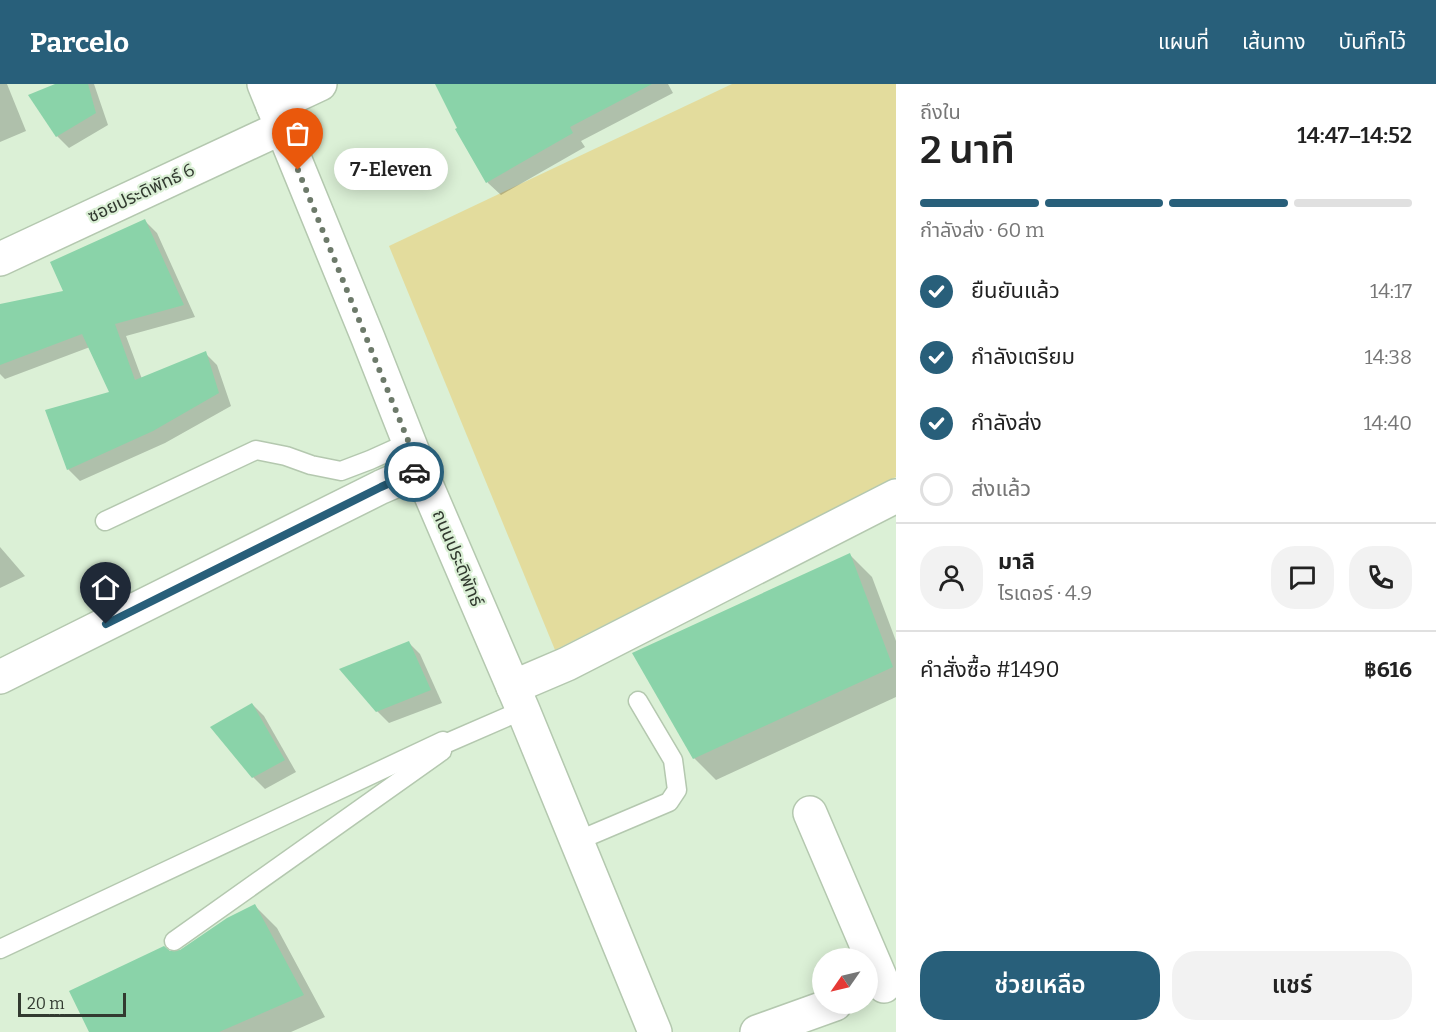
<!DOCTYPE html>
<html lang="th">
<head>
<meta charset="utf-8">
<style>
	:root { --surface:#fff; --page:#f2f2f2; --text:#222; --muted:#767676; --line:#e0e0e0; --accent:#285f7a }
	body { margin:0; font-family:Bitter,"Noto Sans Thai",serif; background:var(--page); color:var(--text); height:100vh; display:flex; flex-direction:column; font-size:22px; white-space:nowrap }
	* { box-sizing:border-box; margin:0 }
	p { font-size:20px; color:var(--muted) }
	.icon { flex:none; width:33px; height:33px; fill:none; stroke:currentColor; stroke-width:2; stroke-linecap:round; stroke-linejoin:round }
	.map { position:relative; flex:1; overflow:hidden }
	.panel { display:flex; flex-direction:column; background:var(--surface); width:540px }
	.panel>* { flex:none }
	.needle { width:39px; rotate:236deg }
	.controls { position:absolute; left:812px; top:864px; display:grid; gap:12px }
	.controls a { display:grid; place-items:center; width:66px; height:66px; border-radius:50%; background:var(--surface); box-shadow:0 3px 15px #0003; font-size:30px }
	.scale { position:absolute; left:18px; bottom:15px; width:108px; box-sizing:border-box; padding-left:6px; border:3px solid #323a30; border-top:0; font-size:16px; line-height:21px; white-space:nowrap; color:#323a30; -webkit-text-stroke:4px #dbf0d6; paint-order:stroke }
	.pin { position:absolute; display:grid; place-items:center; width:51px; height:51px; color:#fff; margin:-62px -26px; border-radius:50% 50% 50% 0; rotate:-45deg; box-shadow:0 0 6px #0007 }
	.pin .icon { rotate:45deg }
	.courier { position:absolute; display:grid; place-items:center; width:60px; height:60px; margin:-30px; border:4px solid #285f7a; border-radius:50%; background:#fff; color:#222; box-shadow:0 2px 8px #0007 }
	.bubble { position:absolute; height:42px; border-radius:21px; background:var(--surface); box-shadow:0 3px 15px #0003; font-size:20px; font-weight:600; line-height:42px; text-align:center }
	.head em { font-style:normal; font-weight:600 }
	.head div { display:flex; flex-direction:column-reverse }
	.head { display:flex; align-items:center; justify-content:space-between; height:102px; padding:0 24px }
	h1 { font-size:39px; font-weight:600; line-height:45px }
	.bar { display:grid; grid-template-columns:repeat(4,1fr); gap:9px 6px; align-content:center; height:72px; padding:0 24px }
	.bar i { height:8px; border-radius:4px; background:var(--line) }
	.bar .current { background:var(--accent) }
	.bar p { grid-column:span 4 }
	.line { display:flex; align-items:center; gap:15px; padding:0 24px; border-top:2px solid var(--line) }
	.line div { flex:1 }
	.round { display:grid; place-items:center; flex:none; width:63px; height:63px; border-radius:24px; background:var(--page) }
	ol { padding:0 24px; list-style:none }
	li { display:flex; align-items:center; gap:18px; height:66px }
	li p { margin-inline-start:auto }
	li .icon { padding:6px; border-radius:50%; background:var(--accent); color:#fff; stroke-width:4 }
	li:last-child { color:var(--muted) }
	li i { width:33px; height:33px; border:3px solid var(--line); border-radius:50% }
	.primary-button { display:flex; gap:12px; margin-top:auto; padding:12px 24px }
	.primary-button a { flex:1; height:69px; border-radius:24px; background:var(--accent); color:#fff; font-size:24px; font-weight:600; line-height:69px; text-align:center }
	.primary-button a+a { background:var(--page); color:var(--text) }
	header { display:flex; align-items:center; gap:36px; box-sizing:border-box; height:84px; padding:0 30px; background:var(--accent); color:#fff }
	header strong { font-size:28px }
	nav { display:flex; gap:33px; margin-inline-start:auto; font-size:21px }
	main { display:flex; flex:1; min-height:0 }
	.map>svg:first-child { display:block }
	.grass { fill:#e3dc9d }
	.shadow { fill:#0003 }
	.building { fill:#8ad3a9 }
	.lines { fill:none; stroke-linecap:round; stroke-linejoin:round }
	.lane-casing { stroke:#b4c8af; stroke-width:21 }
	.street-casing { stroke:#b4c8af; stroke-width:36 }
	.secondary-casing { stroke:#b4c8af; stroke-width:36 }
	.lane { stroke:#fff; stroke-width:18 }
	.street { stroke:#fff; stroke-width:33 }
	.secondary { stroke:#fff; stroke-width:33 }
	.done { stroke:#6d7a6a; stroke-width:6; stroke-dasharray:0 10.8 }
	.route { stroke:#285f7a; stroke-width:8 }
	.labels { text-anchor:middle; stroke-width:4.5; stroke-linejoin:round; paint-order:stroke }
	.street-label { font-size:18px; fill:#323a30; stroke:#dbf0d6 }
</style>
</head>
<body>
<header>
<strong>Parcelo</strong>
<nav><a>แผนที่</a><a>เส้นทาง</a><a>บันทึกไว้</a></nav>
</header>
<main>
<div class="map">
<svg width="896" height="948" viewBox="0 0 896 948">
	<rect width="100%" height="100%" fill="#dbf0d6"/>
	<path class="grass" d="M732,0H896V393L555,566L389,162Z"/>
	<g class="shadow">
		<path d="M0,0H7L26,47L0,58Z"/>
		<path d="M59,0H94L108,41L69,64L57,52Z"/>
		<path d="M436,0H668L673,9L581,57L585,63L501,111L488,99L457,45L459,44Z"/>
		<path d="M145,137L157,149L195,233L126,252L142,295L205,269L217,281L231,322L165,359L80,397L68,385L111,309L90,263L5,295L0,290V222L65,208Z"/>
		<path d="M0,463L25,492L0,504Z"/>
		<path d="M850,471L872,493L896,557V613L716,696L694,674Z"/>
		<path d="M408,558L420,570L442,619L389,639L377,627Z"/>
		<path d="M252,620L264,632L296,688L265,705L253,693Z"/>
		<path d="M255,822L277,844L325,933L291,948H91L169,869L181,868Z"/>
	</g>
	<g class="building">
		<path d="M55,0H88L96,29L56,53L28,11Z"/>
		<path d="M435,0H652L570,43L573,49L486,99L455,45L457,44Z"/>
		<path d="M145,135L184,221L115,240L135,296L206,267L219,309L153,347L67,386L45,326L109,308L82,250L0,281V220L63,207L50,178Z"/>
		<path d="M850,469L893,583L693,675L632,569Z"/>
		<path d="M409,557L431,606L376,628L339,585Z"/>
		<path d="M252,619L285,676L252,694L210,643Z"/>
		<path d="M255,820L304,911L219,948H89L69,907L164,862L170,867L180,866L227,834Z"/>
	</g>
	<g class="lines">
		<defs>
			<g id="lane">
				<path d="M105,437L256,366L286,372L311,381L341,387L370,376L410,358"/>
				<path d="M577,757L669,718L677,706L673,676L638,617"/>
				<path d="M174,857L442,667"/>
				<path d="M0,865L443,657L447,659L523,626"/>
			</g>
			<g id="street">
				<path d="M273,22L320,0"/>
				<path d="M0,175L281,44"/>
				<path d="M0,593L381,403L420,386"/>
				<path d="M513,603L567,580L896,412"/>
				<path d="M810,729L884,902"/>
				<path d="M757,948L835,920"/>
			</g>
			<path id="secondary" d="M264,0L368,254L420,386L523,626L655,948"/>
		</defs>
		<use href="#lane" class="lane-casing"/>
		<use href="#street" class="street-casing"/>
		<use href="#secondary" class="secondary-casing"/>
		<use href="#lane" class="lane"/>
		<use href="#street" class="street"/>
		<use href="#secondary" class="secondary"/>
	</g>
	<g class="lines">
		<path class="done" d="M298,86L420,386L414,388"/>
		<path class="route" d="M106,540L381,403L414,388"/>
	</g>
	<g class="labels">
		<g class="street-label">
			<text transform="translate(141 109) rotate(-25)" y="6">ซอยประดิพัทธ์ 6</text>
			<text transform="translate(458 474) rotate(67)" y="6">ถนนประดิพัทธ์</text>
		</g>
	</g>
</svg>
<div class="controls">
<a><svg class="needle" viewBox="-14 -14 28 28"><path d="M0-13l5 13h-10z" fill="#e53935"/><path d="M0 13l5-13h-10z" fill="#767676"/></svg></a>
</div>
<div class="scale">20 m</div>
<div class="pin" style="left:298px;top:86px;background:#ea580c"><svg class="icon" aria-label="bag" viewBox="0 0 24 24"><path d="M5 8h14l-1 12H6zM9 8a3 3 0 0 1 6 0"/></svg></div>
<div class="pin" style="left:106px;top:540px;background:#1f2937"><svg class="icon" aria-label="home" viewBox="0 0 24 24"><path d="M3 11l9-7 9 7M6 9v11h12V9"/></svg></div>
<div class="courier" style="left:414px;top:388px"><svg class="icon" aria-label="car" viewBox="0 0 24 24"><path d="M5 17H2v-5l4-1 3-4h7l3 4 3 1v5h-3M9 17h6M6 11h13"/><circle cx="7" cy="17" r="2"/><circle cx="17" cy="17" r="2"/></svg></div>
<div class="bubble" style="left:334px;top:64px;width:114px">7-Eleven</div>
</div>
<section class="panel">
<div class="head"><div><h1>2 นาที</h1><p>ถึงใน</p></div><em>14:47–14:52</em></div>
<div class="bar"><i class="current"></i><i class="current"></i><i class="current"></i><i></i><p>กำลังส่ง · 60 m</p></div>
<ol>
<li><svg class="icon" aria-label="check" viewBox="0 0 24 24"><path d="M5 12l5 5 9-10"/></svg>ยืนยันแล้ว<p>14:17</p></li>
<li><svg class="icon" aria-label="check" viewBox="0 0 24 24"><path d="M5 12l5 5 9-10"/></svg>กำลังเตรียม<p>14:38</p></li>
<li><svg class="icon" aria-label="check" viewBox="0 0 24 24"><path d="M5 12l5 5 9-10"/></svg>กำลังส่ง<p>14:40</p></li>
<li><i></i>ส่งแล้ว</li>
</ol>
<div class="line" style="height:108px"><a class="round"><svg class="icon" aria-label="person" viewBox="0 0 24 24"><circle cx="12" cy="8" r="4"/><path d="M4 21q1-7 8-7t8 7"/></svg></a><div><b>มาลี</b><p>ไรเดอร์ · 4.9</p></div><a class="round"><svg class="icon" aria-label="chat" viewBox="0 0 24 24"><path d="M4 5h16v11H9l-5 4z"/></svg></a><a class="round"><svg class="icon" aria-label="phone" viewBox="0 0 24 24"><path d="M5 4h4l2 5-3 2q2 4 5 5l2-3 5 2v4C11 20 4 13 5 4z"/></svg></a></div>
<div class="line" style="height:78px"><div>คำสั่งซื้อ #1490</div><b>฿616</b></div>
<div class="primary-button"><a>ช่วยเหลือ</a><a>แชร์</a></div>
</section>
</main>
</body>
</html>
